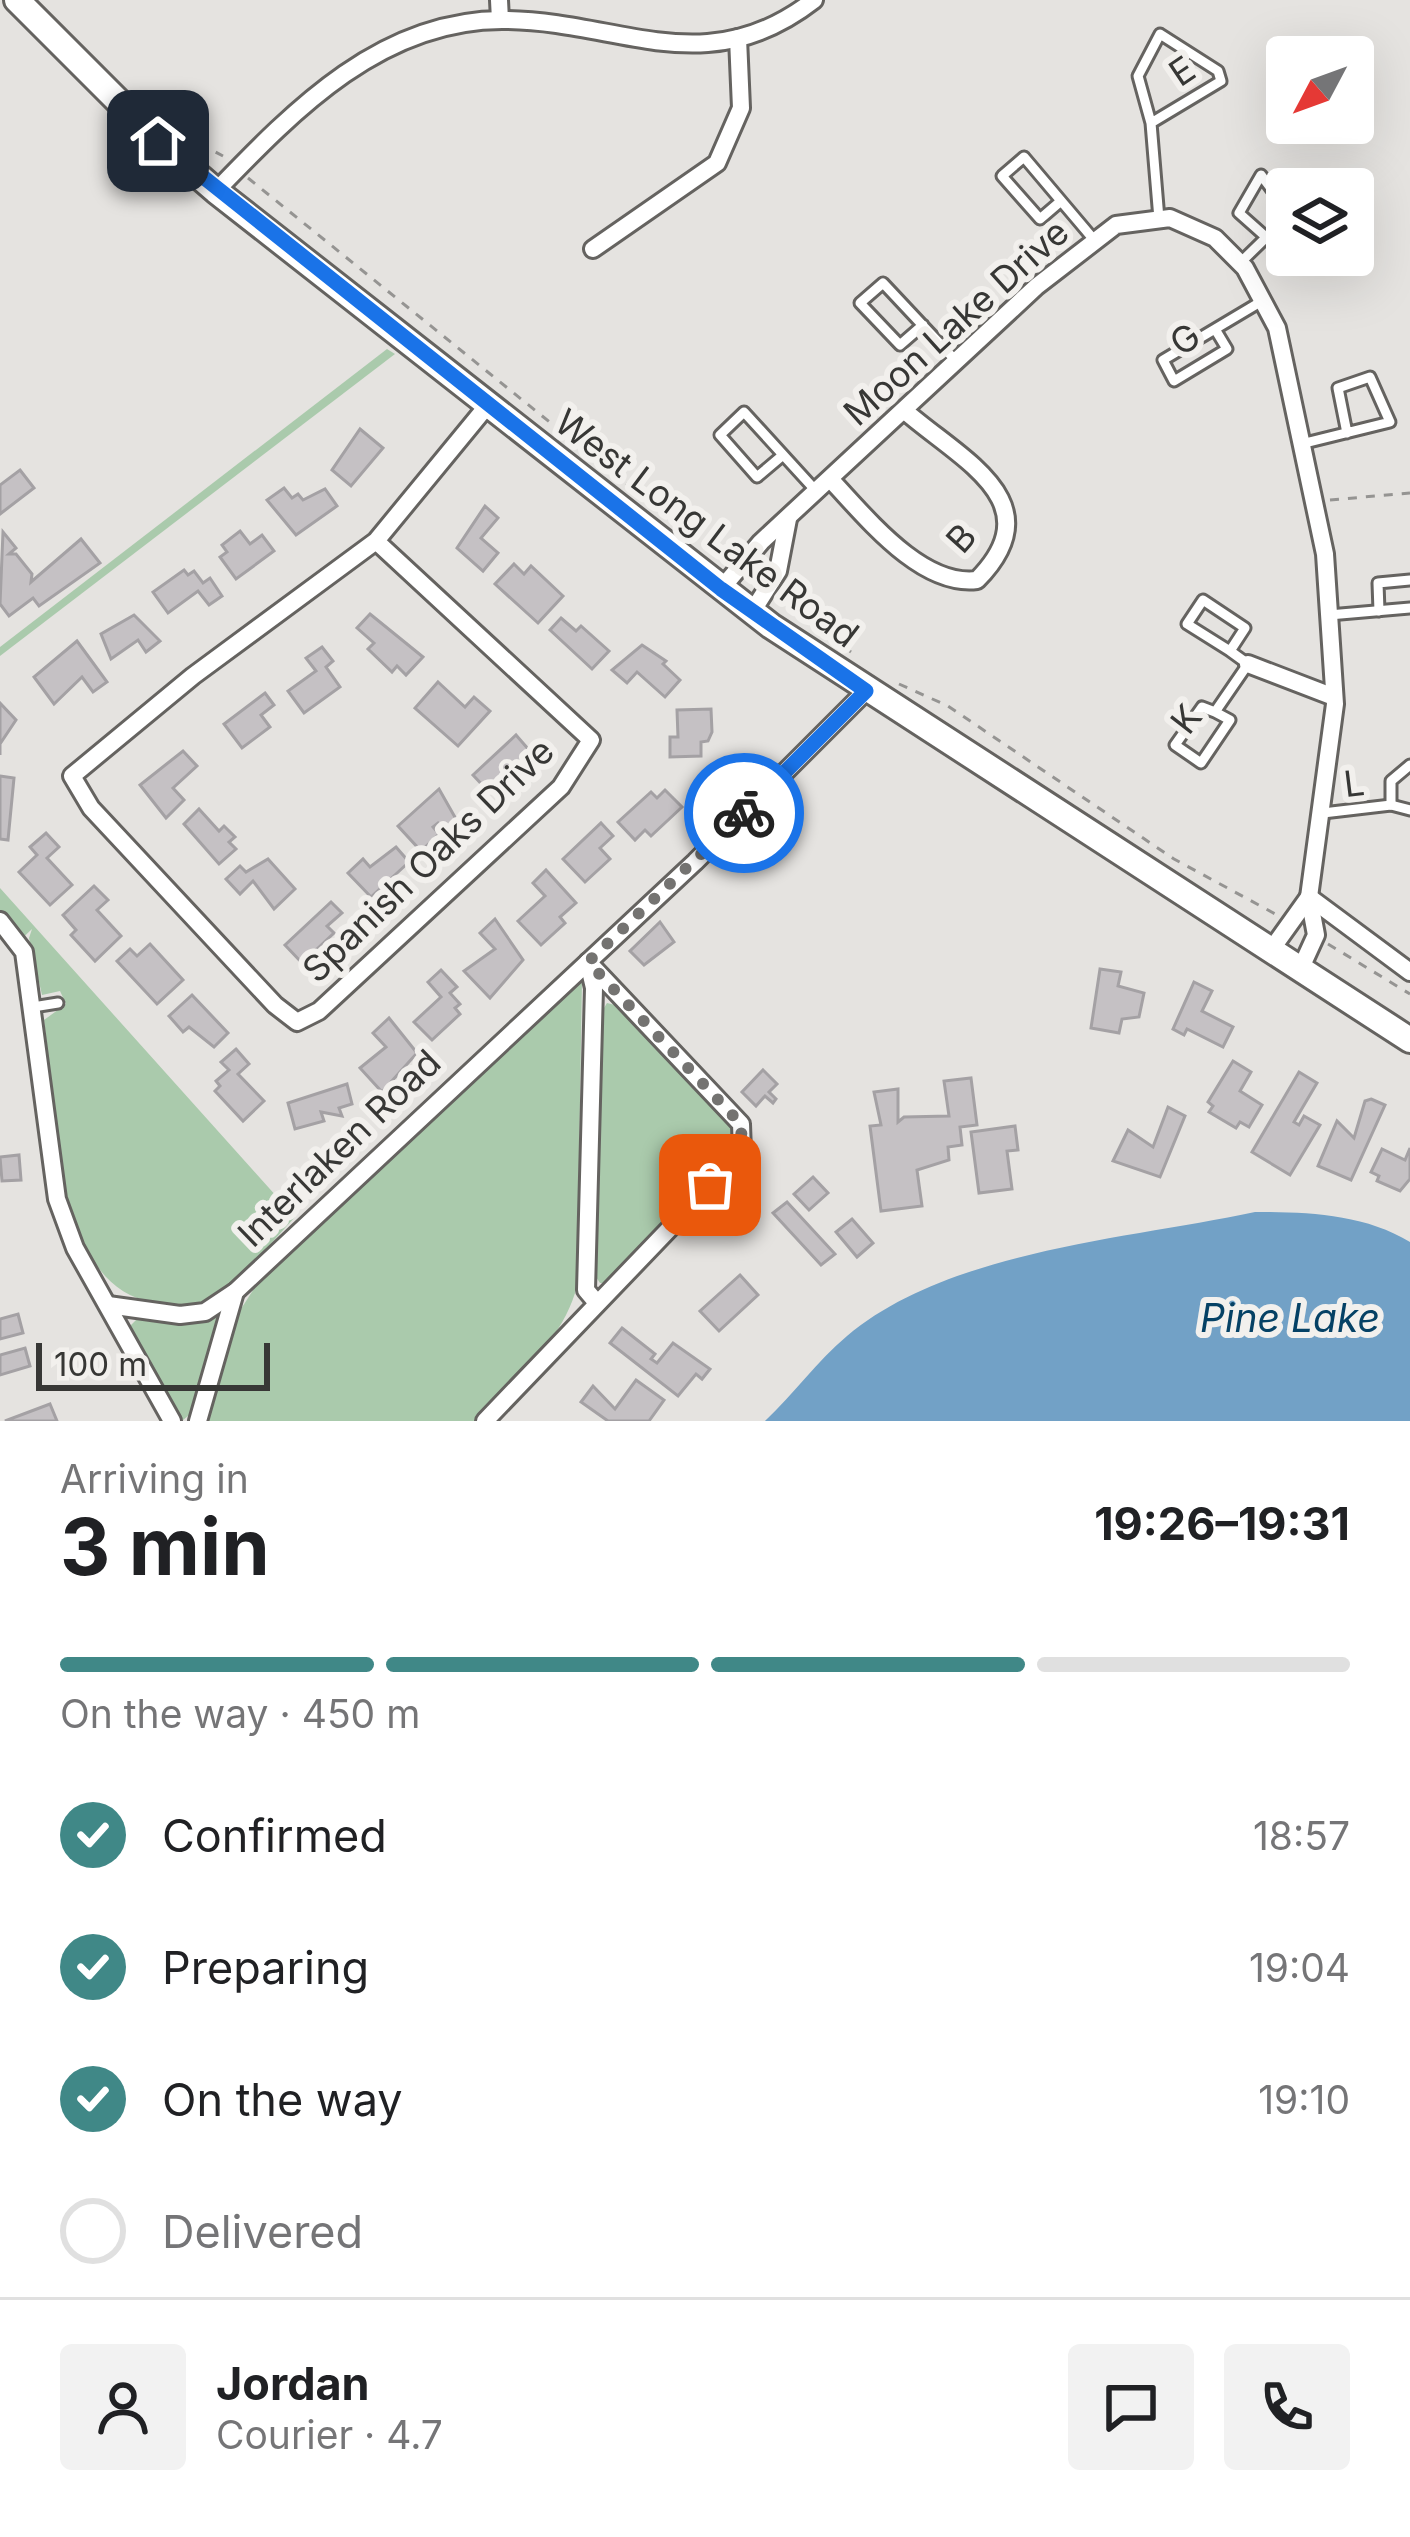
<!DOCTYPE html>
<html lang="en">
<head>
<meta charset="utf-8">
<style>
	:root { --surface:#fff; --page:#f2f2f2; --text:#202124; --muted:#757577; --line:#e0e0e0; --accent:#408887 }
	body { margin:0; font-family:Inter,sans-serif; background:var(--page); color:var(--text); height:100vh; display:flex; flex-direction:column; font-size:45px; white-space:nowrap }
	* { box-sizing:border-box; margin:0 }
	p { font-size:39px; color:var(--muted) }
	.icon { flex:none; width:66px; height:66px; fill:none; stroke:currentColor; stroke-width:2; stroke-linecap:round; stroke-linejoin:round }
	.map { position:relative; height:1421px; overflow:hidden }
	.drawer { display:flex; flex-direction:column; background:var(--surface); flex:1 }
	.drawer>* { flex:none }
	.needle { width:78px; rotate:229deg }
	.fabs { position:absolute; left:1266px; top:36px; display:grid; gap:24px }
	.fabs a { display:grid; place-items:center; width:108px; height:108px; border-radius:12px; background:var(--surface); box-shadow:0 12px 48px #0002; font-size:60px }
	.scale { position:absolute; left:36px; bottom:30px; width:234px; box-sizing:border-box; padding-left:12px; border:6px solid #373735; border-top:0; font-size:33px; line-height:42px; white-space:nowrap; color:#373735; -webkit-text-stroke:9px #f2f0ed; paint-order:stroke }
	.pin { position:absolute; display:grid; place-items:center; width:102px; height:102px; color:#fff; margin:-51px; border-radius:24px; box-shadow:0 6px 18px #0006 }
	.courier { position:absolute; display:grid; place-items:center; width:120px; height:120px; margin:-60px; border:9px solid #1a73e8; border-radius:50%; background:#fff; color:#222; box-shadow:0 3px 15px #0007 }
	.overview em { font-style:normal; font-weight:700 }
	.overview div { display:flex; flex-direction:column-reverse }
	.overview { display:flex; align-items:center; justify-content:space-between; height:204px; padding:0 60px }
	h1 { font-size:78px; font-weight:700; line-height:90px }
	.bar { display:grid; grid-template-columns:repeat(4,1fr); gap:18px 12px; align-content:center; height:144px; padding:0 60px }
	.bar i { height:15px; border-radius:9px; background:var(--line) }
	.bar .on { background:var(--accent) }
	.bar p { grid-column:span 4 }
	.line { display:flex; align-items:center; gap:30px; padding:0 60px; border-top:3px solid var(--line) }
	.line div { flex:1 }
	.round { display:grid; place-items:center; flex:none; width:126px; height:126px; border-radius:12px; background:var(--page) }
	ol { padding:0 60px; list-style:none }
	li { display:flex; align-items:center; gap:36px; height:132px }
	li p { margin-inline-start:auto }
	li .icon { padding:12px; border-radius:50%; background:var(--accent); color:#fff; stroke-width:4 }
	li:last-child { color:var(--muted) }
	li i { width:66px; height:66px; border:6px solid var(--line); border-radius:50% }
	.map>svg:first-child { display:block }
	.green { fill:#aacaac }
	.water { fill:#72a1c6 }
	.building { fill:#c5c1c4; stroke:#a4a1a4; stroke-width:3 }
	.lines { fill:none; stroke-linecap:round; stroke-linejoin:round }
	.lane-casing { stroke:#656360; stroke-width:15 }
	.street-casing { stroke:#656360; stroke-width:22 }
	.secondary-casing { stroke:#656360; stroke-width:30 }
	.path { stroke:#959492; stroke-width:3; stroke-dasharray:9 9; stroke-linecap:butt }
	.lane { stroke:#fff; stroke-width:9 }
	.street { stroke:#fff; stroke-width:16 }
	.secondary { stroke:#fff; stroke-width:24 }
	.done { stroke:#747371; stroke-width:12; stroke-dasharray:0 21.6 }
	.route { stroke:#1a73e8; stroke-width:15 }
	.labels { text-anchor:middle; stroke-width:12; stroke-linejoin:round; paint-order:stroke }
	.street-label { font-size:36px; fill:#373735; stroke:#f2f0ed }
	.water-label { font-size:39px; font-style:italic; fill:#054165; stroke:#f2f0ed }
</style>
</head>
<body>
<div class="map">
<svg width="1410" height="1421" viewBox="0 0 1410 1421">
	<rect width="100%" height="100%" fill="#e5e3e0"/>
	<g class="green">
		<path d="M387,349L395,354L0,656V647Z"/>
		<path d="M0,888L295,1217C270,1244 246,1275 216,1296C197,1308 174,1305 153,1302C52,1287 55,1100 44,1020L66,1004L60,991L42,995L29,938L32,929L11,949L0,938Z"/>
		<path d="M582,980L577,1286C563,1342 513,1380 474,1421H206L232,1323L262,1276Z"/>
		<path d="M607,1003L619,1006L729,1118L735,1144L606,1283H600L594,1274L601,1013Z"/>
		<path d="M219,1316L194,1411L183,1420L128,1328L139,1317L186,1325Z"/>
	</g>
	<path class="water" d="M1255,1212C1307,1212 1364,1214 1410,1242V1421H765C794,1394 817,1361 847,1336C949,1250 1129,1239 1255,1212Z"/>
	<g class="building">
		<path d="M360,429L383,448L351,486L332,470Z"/>
		<path d="M20,470L34,488L0,514V485Z"/>
		<path d="M284,488L292,498L298,494L303,500L325,489L337,506L296,535L267,500Z"/>
		<path d="M485,506L498,518L481,538L498,553L483,571L457,548Z"/>
		<path d="M240,531L250,544L262,535L274,551L236,579L220,557L227,552L222,545Z"/>
		<path d="M3,532L16,548L9,554H16L32,574L31,582L81,539L100,563L39,606L33,598L9,616L0,604Z"/>
		<path d="M514,564L524,574L531,566L563,596L538,623L495,584Z"/>
		<path d="M184,570L188,575L194,571L203,583L210,578L222,596L209,605L198,591L168,613L153,592Z"/>
		<path d="M370,614L423,657L406,675L397,666L392,672L368,649L374,643L357,628Z"/>
		<path d="M134,615L160,641L146,652L138,640L111,659L101,634Z"/>
		<path d="M561,618L576,631L581,626L609,651L592,669L550,630Z"/>
		<path d="M77,641L107,682L93,692L82,677L54,704L34,677Z"/>
		<path d="M642,645L666,661L663,664L680,680L665,697L637,672L627,683L612,670Z"/>
		<path d="M322,647L333,661L326,667L340,687L304,713L288,691L316,671L306,658Z"/>
		<path d="M438,682L465,707L474,697L490,711L458,746L415,708Z"/>
		<path d="M265,693L274,705L261,715L270,727L242,748L224,724Z"/>
		<path d="M0,703L16,720L0,744V755Z"/>
		<path d="M711,709L712,732L708,741L701,742V756L670,757V737H678L677,710Z"/>
		<path d="M516,735L529,750L527,759L487,790L473,775Z"/>
		<path d="M183,751L197,766L173,788L184,800L166,818L140,785Z"/>
		<path d="M0,776L14,778L8,840L0,839Z"/>
		<path d="M439,789L456,819L444,830L438,823L433,827L439,834L421,851L398,826Z"/>
		<path d="M665,790L682,807L651,836L645,830L635,840L618,822L651,792L657,798Z"/>
		<path d="M199,809L219,831L224,826L235,837L229,842L236,849L219,864L184,824Z"/>
		<path d="M601,823L613,836L600,848L610,859L585,882L563,859Z"/>
		<path d="M46,833L59,847L47,858L72,885L50,905L19,872L37,855L30,847Z"/>
		<path d="M396,847L409,862L371,897L348,873L363,859L370,867Z"/>
		<path d="M268,859L295,889L274,909L253,881L240,894L226,879L240,866L246,872Z"/>
		<path d="M546,870L576,903L560,917L565,923L541,945L518,921L545,896L533,883Z"/>
		<path d="M94,886L108,900L97,910L121,936L95,961L71,935L76,930L63,915Z"/>
		<path d="M331,902L342,913L327,926L334,933L302,963L285,945Z"/>
		<path d="M495,919L523,960L490,998L464,971L495,949L480,933Z"/>
		<path d="M660,922L674,942L644,965L630,951Z"/>
		<path d="M150,944L183,980L157,1004L117,961L130,949L137,956Z"/>
		<path d="M1100,969L1121,972L1118,986L1144,993L1139,1017L1122,1019L1119,1033L1091,1028Z"/>
		<path d="M441,970L457,987L450,993L460,1004L455,1008L460,1014L432,1040L414,1022L441,997L428,982Z"/>
		<path d="M1194,982L1212,991L1202,1011L1233,1027L1223,1047L1187,1029L1184,1035L1173,1029Z"/>
		<path d="M192,995L228,1033L214,1047L189,1027L183,1032L169,1016Z"/>
		<path d="M389,1018L417,1053L382,1092L360,1068L386,1047L373,1033Z"/>
		<path d="M236,1049L249,1064L238,1074L264,1101L243,1121L215,1091L220,1086L216,1081L229,1070L221,1062Z"/>
		<path d="M1233,1061L1251,1072L1240,1091L1262,1105L1249,1127L1240,1122L1236,1128L1209,1112L1213,1106L1208,1102Z"/>
		<path d="M763,1070L777,1084L769,1092L776,1099L773,1103L765,1096L756,1106L742,1092Z"/>
		<path d="M1299,1072L1317,1083L1294,1122L1299,1125L1304,1116L1320,1125L1290,1175L1252,1152Z"/>
		<path d="M971,1078L977,1125L960,1127L962,1145L948,1147L949,1160L917,1170L922,1206L881,1211L870,1126L881,1125L874,1092L898,1089V1122L904,1117L949,1116L944,1081Z"/>
		<path d="M347,1084L352,1104L339,1108L342,1116L321,1112L324,1121L295,1129L288,1103Z"/>
		<path d="M1371,1099L1385,1105L1351,1180L1318,1166L1337,1121L1354,1138L1365,1101Z"/>
		<path d="M1168,1107L1185,1116L1160,1177L1113,1161L1128,1130L1153,1147Z"/>
		<path d="M1015,1126L1018,1150L1007,1151L1012,1189L979,1193L971,1132Z"/>
		<path d="M1410,1148V1179L1400,1191L1377,1181L1379,1176L1371,1172L1382,1149L1405,1160Z"/>
		<path d="M19,1155L21,1180L2,1181L0,1157Z"/>
		<path d="M813,1177L828,1193L809,1210L794,1194Z"/>
		<path d="M787,1202L835,1254L821,1265L773,1213Z"/>
		<path d="M852,1219L873,1243L857,1257L836,1232Z"/>
		<path d="M740,1275L758,1295L719,1331L700,1311Z"/>
		<path d="M18,1314L23,1333L0,1339V1319Z"/>
		<path d="M622,1328L655,1354L651,1359L657,1363L673,1343L710,1369L702,1379L696,1374L678,1396L610,1343Z"/>
		<path d="M25,1348L30,1366L0,1375V1355Z"/>
		<path d="M636,1380L664,1400L649,1421H608L581,1402L593,1386L615,1409Z"/>
		<path d="M50,1404L57,1421H5Z"/>
	</g>
	<g class="lines">
		<defs>
			<g id="lane">
				<path d="M1151,123L1138,76L1160,34L1218,71L1221,81L1151,123L1159,219"/>
				<path d="M1061,201L1040,219L1002,176L1024,157L1095,241"/>
				<path d="M1266,237L1239,213L1261,175L1287,210"/>
				<path d="M1240,263L1287,217"/>
				<path d="M923,325L900,345L860,303L883,283L957,362"/>
				<path d="M1215,329L1227,349L1174,381L1163,360L1262,301"/>
				<path d="M1305,443L1390,422L1370,377L1338,388L1347,433"/>
				<path d="M783,455L757,477L720,435L744,412L817,492"/>
				<path d="M1379,611L1378,583L1410,580"/>
				<path d="M1329,615L1410,608"/>
				<path d="M1215,712L1230,720L1201,763L1175,745L1202,707L1215,712L1248,664L1230,651L1245,628L1203,600L1187,624L1230,651"/>
				<path d="M1391,805V781L1410,765"/>
				<path d="M1323,813L1391,805L1410,810"/>
				<path d="M33,1007L58,1003"/>
			</g>
			<g id="street">
				<path d="M499,0L500,20"/>
				<path d="M216,191C295,109 383,18 506,20C620,21 706,84 814,0"/>
				<path d="M593,249L717,163L741,108L738,38"/>
				<path d="M831,480C866,517 921,587 977,580C1054,502 961,460 905,411"/>
				<path d="M376,541L591,740L561,787L319,1011L297,1022L275,1005L91,808L72,776L193,676L376,541L487,406"/>
				<path d="M721,589L761,542L1037,286L1116,225L1170,218L1215,238L1245,268L1277,328L1325,554L1335,704L1309,897L1316,935L1300,970"/>
				<path d="M752,612L778,571L788,519"/>
				<path d="M1248,664L1334,697"/>
				<path d="M1309,897L1410,972"/>
				<path d="M0,921L24,952L57,1199L75,1248L172,1421"/>
				<path d="M1271,950L1309,897"/>
				<path d="M588,962L594,988L586,1290L597,1303"/>
				<path d="M108,1305L180,1315L205,1312L235,1292L695,862L866,691"/>
				<path d="M198,1421L235,1292"/>
				<path d="M485,1421L742,1153L741,1124L588,962"/>
			</g>
			<path id="secondary" d="M17,0L158,141L216,191L771,626L1410,1040"/>
		</defs>
		<use href="#lane" class="lane-casing"/>
		<use href="#street" class="street-casing"/>
		<use href="#secondary" class="secondary-casing"/>
		<g class="path">
			<path d="M184,135L223,156"/>
			<path d="M248,178L683,530"/>
			<path d="M1330,500L1410,493"/>
			<path d="M778,597L851,652"/>
			<path d="M899,684L948,706L1174,859L1279,916"/>
			<path d="M1328,944L1410,994"/>
		</g>
		<use href="#lane" class="lane"/>
		<use href="#street" class="street"/>
		<use href="#secondary" class="secondary"/>
	</g>
	<g class="lines">
		<path class="done" d="M710,1185L742,1153L741,1124L588,962L744,813"/>
		<path class="route" d="M158,141L721,589L866,691L744,813"/>
	</g>
	<g class="labels">
		<g class="street-label">
			<text transform="translate(1182 71) rotate(-34)" y="13">E</text>
			<text transform="translate(956 322) rotate(-42)" y="13">Moon Lake Drive</text>
			<text transform="translate(1185 339) rotate(-37)" y="13">G</text>
			<text transform="translate(707 528) rotate(37)" y="13">West Long Lake Road</text>
			<text transform="translate(961 538) rotate(-48)" y="13">B</text>
			<text transform="translate(1186 719) rotate(-52)" y="13">K</text>
			<text transform="translate(1354 783) rotate(-7)" y="13">L</text>
			<text transform="translate(428 860) rotate(-44)" y="13">Spanish Oaks Drive</text>
			<text transform="translate(339 1148) rotate(-44)" y="13">Interlaken Road</text>
		</g>
		<g class="water-label">
			<text x="1290" y="1332">Pine Lake</text>
		</g>
	</g>
</svg>
<div class="fabs">
<a><svg class="needle" viewBox="-14 -14 28 28"><path d="M0-13l5 13h-10z" fill="#e53935"/><path d="M0 13l5-13h-10z" fill="#757577"/></svg></a>
<a><svg class="icon" aria-label="layers" viewBox="0 0 24 24"><path d="M12 4l9 5-9 5-9-5zM3 14l9 5 9-5"/></svg></a>
</div>
<div class="scale">100 m</div>
<div class="pin" style="left:710px;top:1185px;background:#ea580c"><svg class="icon" aria-label="bag" viewBox="0 0 24 24"><path d="M5 8h14l-1 12H6zM9 8a3 3 0 0 1 6 0"/></svg></div>
<div class="pin" style="left:158px;top:141px;background:#1f2937"><svg class="icon" aria-label="home" viewBox="0 0 24 24"><path d="M3 11l9-7 9 7M6 9v11h12V9"/></svg></div>
<div class="courier" style="left:744px;top:813px"><svg class="icon" aria-label="bike" viewBox="0 0 24 24"><circle cx="6" cy="16" r="4"/><circle cx="18" cy="16" r="4"/><path d="M6 16l4-8h5l3 8M10 8l3 8H6M13 5h3"/></svg></div>
</div>
<section class="drawer">
<div class="overview"><div><h1>3 min</h1><p>Arriving in</p></div><em>19:26–19:31</em></div>
<div class="bar"><i class="on"></i><i class="on"></i><i class="on"></i><i></i><p>On the way · 450 m</p></div>
<ol>
<li><svg class="icon" aria-label="check" viewBox="0 0 24 24"><path d="M5 12l5 5 9-10"/></svg>Confirmed<p>18:57</p></li>
<li><svg class="icon" aria-label="check" viewBox="0 0 24 24"><path d="M5 12l5 5 9-10"/></svg>Preparing<p>19:04</p></li>
<li><svg class="icon" aria-label="check" viewBox="0 0 24 24"><path d="M5 12l5 5 9-10"/></svg>On the way<p>19:10</p></li>
<li><i></i>Delivered</li>
</ol>
<div class="line" style="height:216px"><a class="round"><svg class="icon" aria-label="person" viewBox="0 0 24 24"><circle cx="12" cy="8" r="4"/><path d="M4 21q1-7 8-7t8 7"/></svg></a><div><b>Jordan</b><p>Courier · 4.7</p></div><a class="round"><svg class="icon" aria-label="chat" viewBox="0 0 24 24"><path d="M4 5h16v11H9l-5 4z"/></svg></a><a class="round"><svg class="icon" aria-label="phone" viewBox="0 0 24 24"><path d="M5 4h4l2 5-3 2q2 4 5 5l2-3 5 2v4C11 20 4 13 5 4z"/></svg></a></div>
</section>
</body>
</html>
